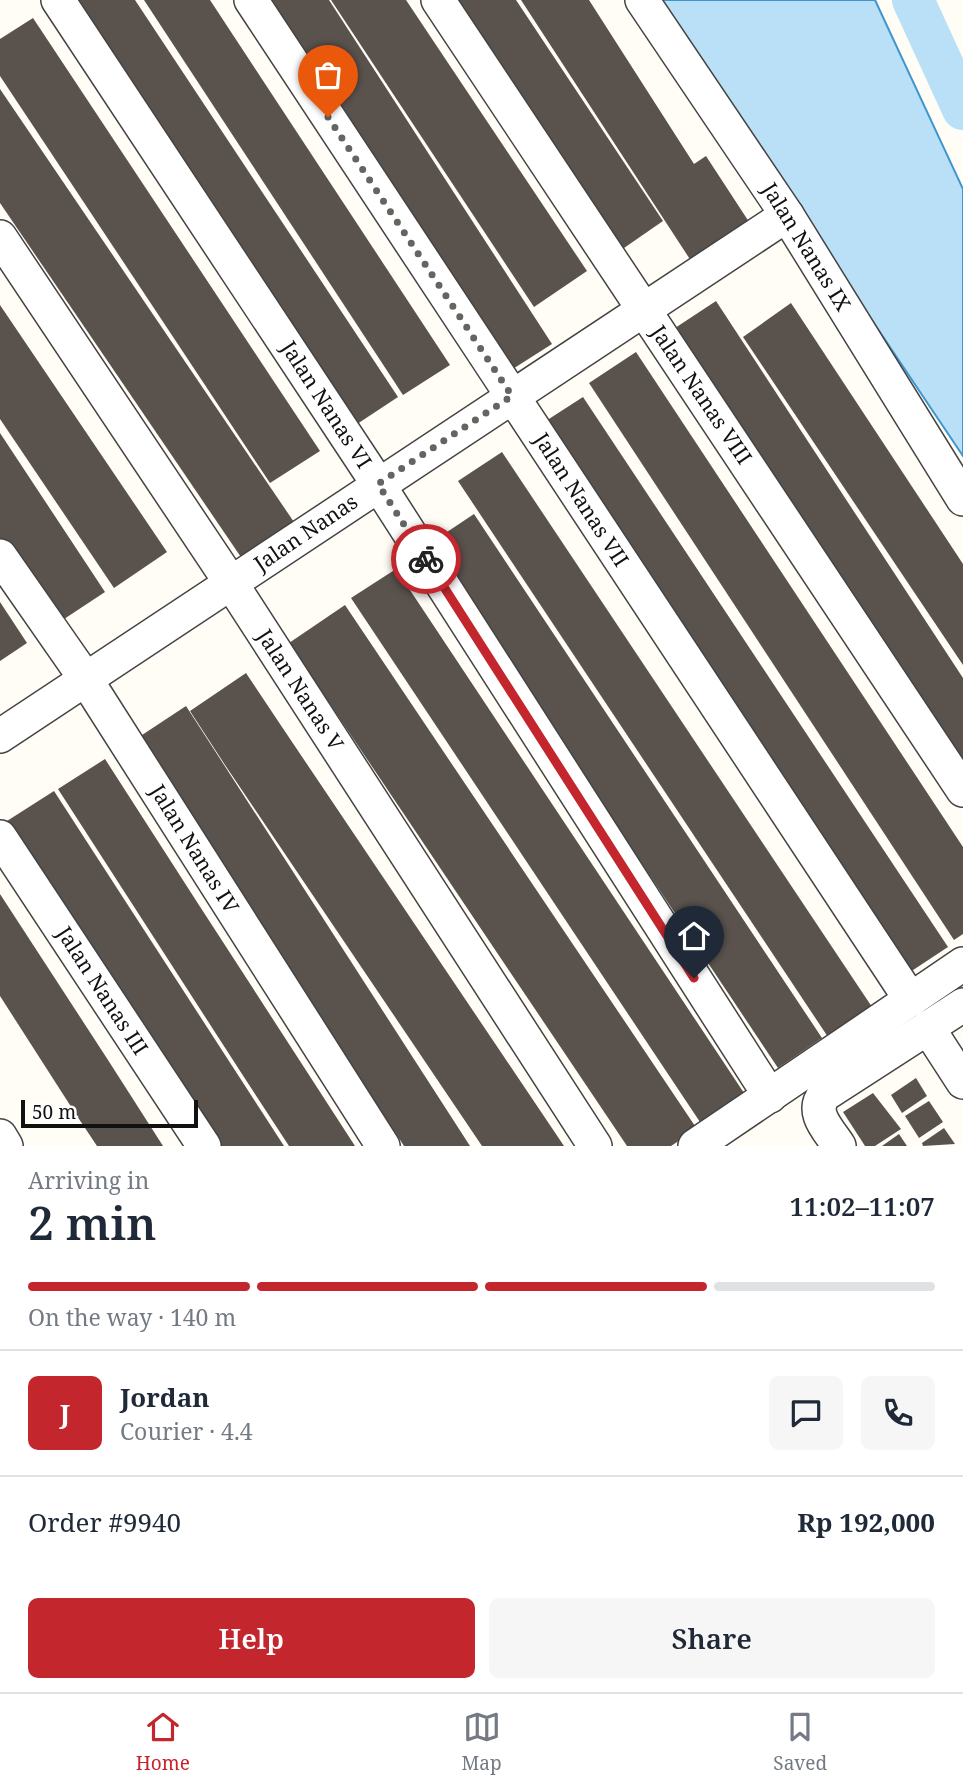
<!DOCTYPE html>
<html lang="en">
<head>
<meta charset="utf-8">
<style>
	:root { --surface:#fff; --page:#f6f6f7; --text:#1f2937; --muted:#747a83; --line:#e0e1e3; --accent:#c4262e }
	body { margin:0; font-family:"Noto Serif",serif; background:var(--page); color:var(--text); height:100vh; display:flex; flex-direction:column; font-size:26px; white-space:nowrap }
	* { box-sizing:border-box; margin:0 }
	p { font-size:23px; color:var(--muted) }
	.icon { flex:none; width:38px; height:38px; fill:none; stroke:currentColor; stroke-width:2; stroke-linecap:round; stroke-linejoin:round }
	.map { position:relative; height:1146px; overflow:hidden }
	.side { display:flex; flex-direction:column; background:var(--surface); flex:1 }
	.side>* { flex:none }
	.scale { position:absolute; left:21px; bottom:18px; width:177px; box-sizing:border-box; padding-left:7px; border:4px solid #111; border-top:0; font-size:19px; line-height:24px; white-space:nowrap; color:#111; -webkit-text-stroke:5px #fff; paint-order:stroke }
	.pin { position:absolute; display:grid; place-items:center; width:60px; height:60px; color:#fff; margin:-72px -30px; border-radius:50% 50% 50% 0; rotate:-45deg; box-shadow:0 0 7px #0007 }
	.pin .icon { rotate:45deg }
	.courier { position:absolute; display:grid; place-items:center; width:70px; height:70px; margin:-35px; border:5px solid #c4262e; border-radius:50%; background:#fff; color:#222; box-shadow:0 2px 9px #0007 }
	.overview em { font-style:normal; font-weight:600 }
	.overview div { display:flex; flex-direction:column-reverse }
	.overview { display:flex; align-items:center; justify-content:space-between; height:119px; padding:0 28px }
	h1 { font-size:46px; font-weight:600; line-height:52px }
	.bar { display:grid; grid-template-columns:repeat(4,1fr); gap:10px 7px; align-content:center; height:84px; padding:0 28px }
	.bar i { height:9px; border-radius:5px; background:var(--line) }
	.bar .current { background:var(--accent) }
	.bar p { grid-column:span 4 }
	.line { display:flex; align-items:center; gap:18px; padding:0 28px; border-top:2px solid var(--line) }
	.line div { flex:1 }
	.round { display:grid; place-items:center; flex:none; width:74px; height:74px; border-radius:10px; background:var(--page) }
	.button { display:flex; gap:14px; margin-top:auto; padding:14px 28px }
	.button a { flex:1; height:80px; border-radius:10px; background:var(--accent); color:#fff; font-size:28px; font-weight:600; line-height:80px; text-align:center }
	.button a+a { background:var(--page); color:var(--text) }
	.tabs { display:flex; justify-content:space-around; align-items:center; height:98px; border-top:2px solid var(--line); background:var(--surface); font-size:19px; color:var(--muted) }
	.tabs a { display:grid; justify-items:center; gap:4px }
	.tabs .current { color:var(--accent) }
	.map>svg:first-child { display:block }
	.water { fill:#b9e0f7; stroke:#3f96cf; stroke-width:2 }
	.lines { fill:none; stroke-linecap:round; stroke-linejoin:round }
	.river { stroke:#b9e0f7; stroke-width:42 }
	.building { fill:#5a524d }
	.minor-casing { stroke:#444; stroke-width:36 }
	.minor { stroke:#fff; stroke-width:33 }
	.done { stroke:#646461; stroke-width:7; stroke-dasharray:0 12.6 }
	.route { stroke:#c4262e; stroke-width:9 }
	.labels { text-anchor:middle; stroke-width:7; stroke-linejoin:round; paint-order:stroke }
	.street-label { font-size:21px; fill:#111; stroke:#fff }
</style>
</head>
<body>
<div class="map">
<svg width="963" height="1146" viewBox="0 0 963 1146">
	<rect width="100%" height="100%" fill="#fffdf5"/>
	<path class="water" d="M657,0H875L963,189V456Z"/>
	<g class="lines">
		<path class="river" d="M913,0L963,109"/>
	</g>
	<g class="building">
		<path d="M63,0H135L398,397L348,430Z"/>
		<path d="M144,0H210L450,365L403,395Z"/>
		<path d="M261,0H329L552,344L505,374Z"/>
		<path d="M331,0H406L587,271L534,307Z"/>
		<path d="M442,0H516L663,221L611,257Z"/>
		<path d="M521,0H589L694,164L706,156L753,228L695,267Z"/>
		<path d="M33,18L320,451L270,483L0,76V39Z"/>
		<path d="M0,89L298,528L245,563L0,203Z"/>
		<path d="M716,301L963,678V780L669,332Z"/>
		<path d="M791,303L963,564V665L743,337Z"/>
		<path d="M0,305L167,552L114,588L0,419Z"/>
		<path d="M636,352L963,847V934L954,940L589,383Z"/>
		<path d="M583,397L948,947L904,976L538,426Z"/>
		<path d="M0,433L105,592L55,625L0,541Z"/>
		<path d="M502,452L872,1007L828,1037L458,481Z"/>
		<path d="M474,514L822,1038L778,1068L429,544Z"/>
		<path d="M396,569L744,1093L700,1122L351,598Z"/>
		<path d="M0,602L27,643L0,661Z"/>
		<path d="M345,605L697,1129L671,1146H627L289,643Z"/>
		<path d="M246,673L282,727L564,1146H482L225,765L190,711Z"/>
		<path d="M186,706L470,1146H404L139,737Z"/>
		<path d="M105,759L197,902L355,1146H289L242,1074L58,789Z"/>
		<path d="M54,791L284,1146H218L7,821Z"/>
		<path d="M0,894L108,1060L163,1146H97L77,1116L0,996Z"/>
		<path d="M916,1078L927,1096L902,1113L891,1095Z"/>
		<path d="M873,1093L901,1129L875,1146H865L843,1112Z"/>
		<path d="M929,1101L943,1122L919,1138L905,1116Z"/>
		<path d="M944,1128L955,1144L923,1146L922,1143Z"/>
		<path d="M899,1134L907,1146H882Z"/>
	</g>
	<g class="lines">
		<defs>
			<g id="minor">
				<path d="M58,0L378,484L770,1096"/>
				<path d="M251,0L911,1000"/>
				<path d="M438,0L963,790"/>
				<path d="M642,0L787,215L963,499"/>
				<path d="M0,237L231,583L595,1146"/>
				<path d="M0,556L85,678L383,1146"/>
				<path d="M0,736L787,215"/>
				<path d="M0,837L204,1146"/>
				<path d="M928,1028L963,1082"/>
				<path d="M0,1136L6,1146"/>
				<path d="M695,1146L963,964"/>
				<path d="M839,1146C829,1130 810,1113 824,1095L963,1005"/>
			</g>
		</defs>
		<use href="#minor" class="minor-casing"/>
		<use href="#minor" class="minor"/>
	</g>
	<g class="lines">
		<path class="done" d="M328,117L512,396L378,484L426,559"/>
		<path class="route" d="M426,559L694,978"/>
	</g>
	<g class="labels">
		<g class="street-label">
			<text transform="translate(806 247) rotate(58)" y="7">Jalan Nanas IX</text>
			<text transform="translate(701 395) rotate(56)" y="7">Jalan Nanas VIII</text>
			<text transform="translate(326 405) rotate(57)" y="7">Jalan Nanas VI</text>
			<text transform="translate(581 500) rotate(57)" y="7">Jalan Nanas VII</text>
			<text transform="translate(306 533) rotate(-34)" y="7">Jalan Nanas</text>
			<text transform="translate(300 690) rotate(57)" y="7">Jalan Nanas V</text>
			<text transform="translate(194 849) rotate(58)" y="7">Jalan Nanas IV</text>
			<text transform="translate(102 991) rotate(57)" y="7">Jalan Nanas III</text>
		</g>
	</g>
</svg>
<div class="scale">50 m</div>
<div class="pin" style="left:328px;top:117px;background:#ea580c"><svg class="icon" aria-label="bag" viewBox="0 0 24 24"><path d="M5 8h14l-1 12H6zM9 8a3 3 0 0 1 6 0"/></svg></div>
<div class="pin" style="left:694px;top:978px;background:#1f2937"><svg class="icon" aria-label="home" viewBox="0 0 24 24"><path d="M3 11l9-7 9 7M6 9v11h12V9"/></svg></div>
<div class="courier" style="left:426px;top:559px"><svg class="icon" aria-label="bike" viewBox="0 0 24 24"><circle cx="6" cy="16" r="4"/><circle cx="18" cy="16" r="4"/><path d="M6 16l4-8h5l3 8M10 8l3 8H6M13 5h3"/></svg></div>
</div>
<section class="side">
<div class="overview"><div><h1>2 min</h1><p>Arriving in</p></div><em>11:02–11:07</em></div>
<div class="bar"><i class="current"></i><i class="current"></i><i class="current"></i><i></i><p>On the way · 140 m</p></div>
<div class="line" style="height:126px"><b class="round" style="background:var(--accent);color:#fff">J</b><div><b>Jordan</b><p>Courier · 4.4</p></div><a class="round"><svg class="icon" aria-label="chat" viewBox="0 0 24 24"><path d="M4 5h16v11H9l-5 4z"/></svg></a><a class="round"><svg class="icon" aria-label="phone" viewBox="0 0 24 24"><path d="M5 4h4l2 5-3 2q2 4 5 5l2-3 5 2v4C11 20 4 13 5 4z"/></svg></a></div>
<div class="line" style="height:91px"><div>Order #9940</div><b>Rp 192,000</b></div>
<div class="button"><a>Help</a><a>Share</a></div>
</section>
<nav class="tabs">
<a class="current"><svg class="icon" aria-label="home" viewBox="0 0 24 24"><path d="M3 11l9-7 9 7M6 9v11h12V9"/></svg>Home</a>
<a><svg class="icon" aria-label="map" viewBox="0 0 24 24"><path d="M3 6l6-2 6 2 6-2v14l-6 2-6-2-6 2zM9 4v14M15 6v14"/></svg>Map</a>
<a><svg class="icon" aria-label="saved" viewBox="0 0 24 24"><path d="M7 4h10v16l-5-4-5 4z"/></svg>Saved</a>
</nav>
</body>
</html>
